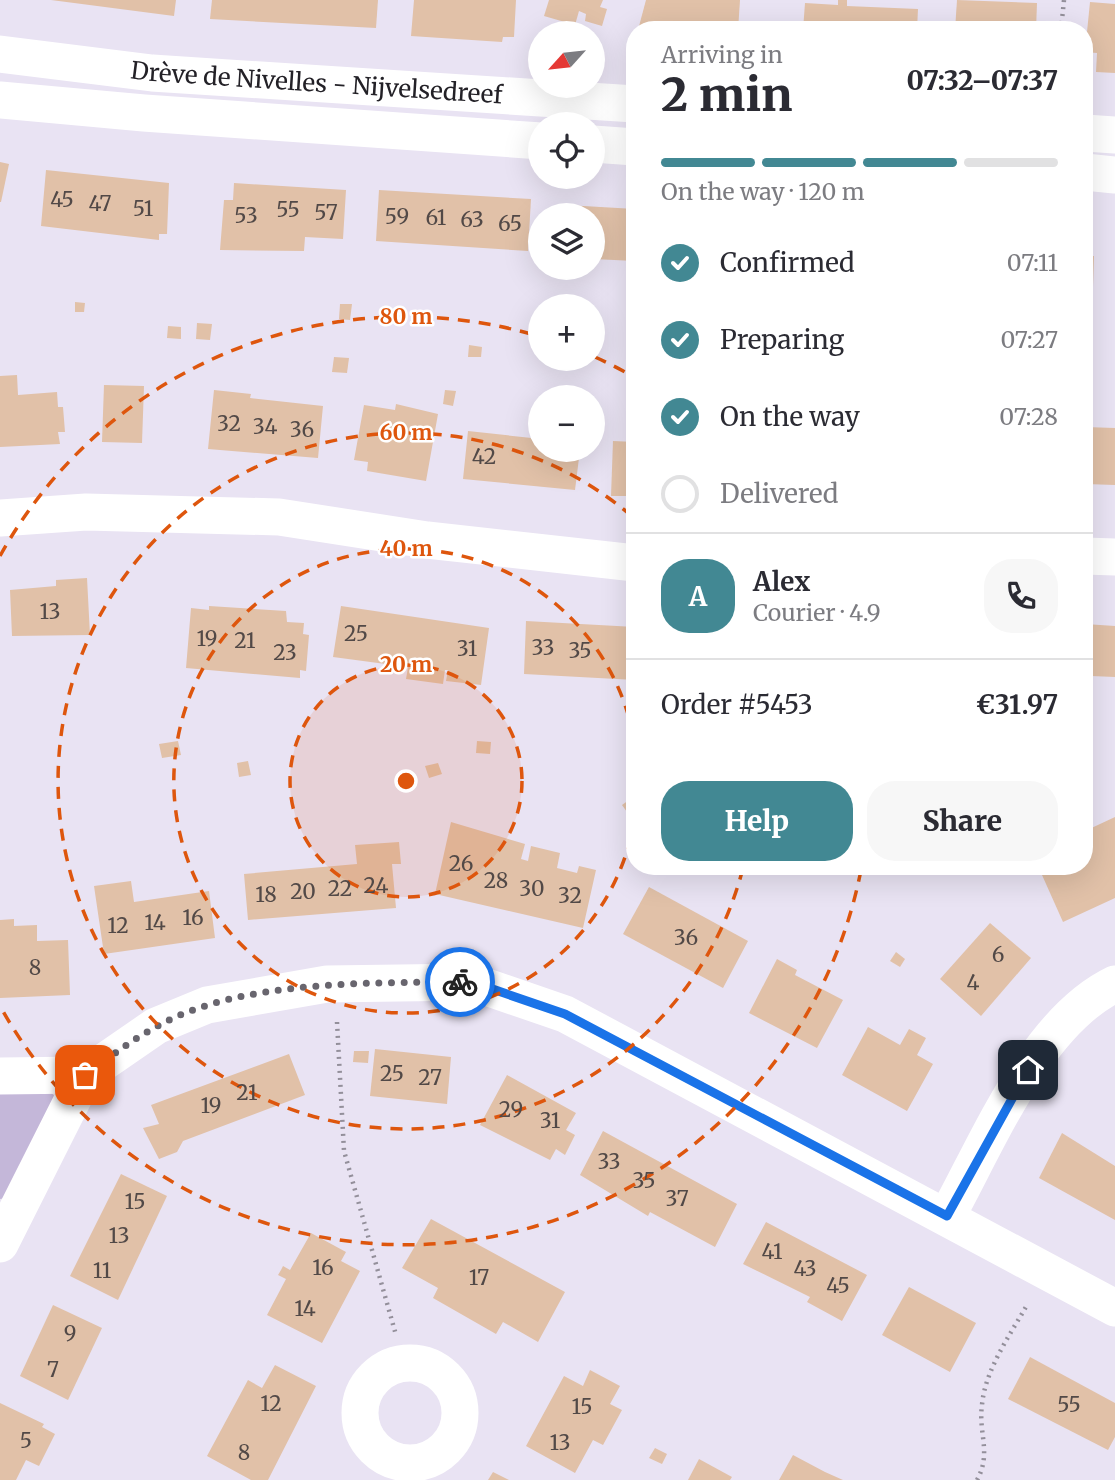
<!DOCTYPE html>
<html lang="en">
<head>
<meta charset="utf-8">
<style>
	:root { --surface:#fff; --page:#f7f7f7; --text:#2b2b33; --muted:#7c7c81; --line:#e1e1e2; --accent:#428893 }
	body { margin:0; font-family:Merriweather,serif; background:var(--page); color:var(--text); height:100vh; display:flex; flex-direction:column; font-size:26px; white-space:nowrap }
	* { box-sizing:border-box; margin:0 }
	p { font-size:23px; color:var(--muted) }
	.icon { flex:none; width:38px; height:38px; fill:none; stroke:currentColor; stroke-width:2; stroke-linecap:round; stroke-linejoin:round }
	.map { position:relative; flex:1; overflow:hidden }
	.drawer { position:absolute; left:626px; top:21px; width:467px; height:854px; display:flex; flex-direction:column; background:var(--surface); border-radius:28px; box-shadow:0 7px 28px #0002 }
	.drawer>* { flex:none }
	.needle { width:46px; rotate:243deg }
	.tools { position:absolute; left:528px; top:21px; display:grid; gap:14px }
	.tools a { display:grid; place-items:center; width:77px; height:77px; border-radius:50%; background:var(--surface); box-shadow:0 7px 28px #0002; font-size:35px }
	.pin { position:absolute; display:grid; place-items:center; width:60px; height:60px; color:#fff; margin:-30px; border-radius:14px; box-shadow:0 4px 10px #0006 }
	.courier { position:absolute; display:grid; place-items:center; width:70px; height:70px; margin:-35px; border:5px solid #1a73e8; border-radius:50%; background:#fff; color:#222; box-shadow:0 2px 9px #0007 }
	.headline em { font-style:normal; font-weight:800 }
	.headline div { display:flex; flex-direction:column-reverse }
	.headline { display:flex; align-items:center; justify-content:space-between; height:119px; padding:0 35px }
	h1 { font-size:46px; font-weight:800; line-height:52px }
	.bar { display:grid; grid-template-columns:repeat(4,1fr); gap:10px 7px; align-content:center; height:84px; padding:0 35px }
	.bar i { height:9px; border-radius:5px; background:var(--line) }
	.bar .current { background:var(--accent) }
	.bar p { grid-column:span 4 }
	.line { display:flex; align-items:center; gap:18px; padding:0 35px; border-top:2px solid var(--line) }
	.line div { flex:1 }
	.round { display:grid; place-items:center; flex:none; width:74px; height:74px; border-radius:28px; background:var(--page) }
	ol { padding:0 35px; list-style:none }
	li { display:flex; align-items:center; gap:21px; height:77px }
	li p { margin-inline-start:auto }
	li .icon { padding:7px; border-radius:50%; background:var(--accent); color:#fff; stroke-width:4 }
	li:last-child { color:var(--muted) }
	li i { width:38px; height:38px; border:4px solid var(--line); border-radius:50% }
	.cta { display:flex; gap:14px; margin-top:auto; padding:14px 35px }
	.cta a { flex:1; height:80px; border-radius:28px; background:var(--accent); color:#fff; font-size:28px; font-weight:800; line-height:80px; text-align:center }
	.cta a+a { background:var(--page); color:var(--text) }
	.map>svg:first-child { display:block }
	.green { fill:#c4b7d9 }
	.building { fill:#e1c1a8 }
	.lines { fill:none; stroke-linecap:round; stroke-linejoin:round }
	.path { stroke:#938f9a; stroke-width:4.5; stroke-dasharray:2 5; stroke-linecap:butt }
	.street { stroke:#fff; stroke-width:37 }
	.done { stroke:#68656e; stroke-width:7; stroke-dasharray:0 12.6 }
	.route { stroke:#1a73e8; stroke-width:9 }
	.ring { fill:none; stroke:#de560d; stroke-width:3.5; stroke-dasharray:12 9 }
	.labels { text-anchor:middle; stroke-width:5; stroke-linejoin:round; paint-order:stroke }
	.number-label { font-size:21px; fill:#524947 }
	.street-label { font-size:24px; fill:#232127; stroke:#fff }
	.centre { fill:#de560d; stroke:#fff; stroke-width:3.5 }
	.ring-label { font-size:21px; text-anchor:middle; font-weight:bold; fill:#de560d; stroke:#fff; stroke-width:5; stroke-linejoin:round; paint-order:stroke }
</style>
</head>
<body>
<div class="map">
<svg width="1115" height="1480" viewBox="0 0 1115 1480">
	<rect width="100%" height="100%" fill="#e9e3f3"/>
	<path class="green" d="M0,1089L49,1090L56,1098L6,1198L0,1199Z"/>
	<g class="building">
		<path d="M51,0H176L174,16Z"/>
		<path d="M212,0H378L376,28L210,19Z"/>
		<path d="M414,0H516L514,37H503L502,42L411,36Z"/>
		<path d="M549,0H603L600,7L607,9L602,26L585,21L586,14L579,11L575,25L544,16Z"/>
		<path d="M646,0H740L738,30H638Z"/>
		<path d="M838,0H847V6L918,9L917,30H803L805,3L838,5Z"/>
		<path d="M957,0L1037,3L1036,30H955Z"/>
		<path d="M1090,2L1115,4V73L1096,72L1097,53L1085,52Z"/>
		<path d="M0,162L9,164L1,202H0Z"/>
		<path d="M46,170L169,183L167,234H159V240L41,226Z"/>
		<path d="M234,183L346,190L343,239L305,237L304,251L220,250L224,200H233Z"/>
		<path d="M379,190L531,199L528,251L376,241Z"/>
		<path d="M566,205L635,209V261L593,259V215H565Z"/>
		<path d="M1085,241H1088L1087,256H1094L1093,287H1089V295H1085Z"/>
		<path d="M75,302L85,303L84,312H75Z"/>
		<path d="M340,304H352L350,320L339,319Z"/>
		<path d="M197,323L212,324L210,340L196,339Z"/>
		<path d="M168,326L181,327V339L167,338Z"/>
		<path d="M469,345L482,347L481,357H468Z"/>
		<path d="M334,357L349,358L347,373L332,372Z"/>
		<path d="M17,375L18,395L57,392L58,407H63L65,432H58L60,444L0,447V376Z"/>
		<path d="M104,385L144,386L142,443L102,442Z"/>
		<path d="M214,390L251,394L250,398L323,406L318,458L208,449Z"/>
		<path d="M445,390L456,391L453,406L443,404Z"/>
		<path d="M396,404L438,414L426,481L367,471L368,462L354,460L364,405L395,410Z"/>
		<path d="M1085,427L1115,428V485L1085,484Z"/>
		<path d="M468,431L541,439V450H580L575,490L463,479Z"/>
		<path d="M613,441L635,442V496H611Z"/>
		<path d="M87,578L90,635L12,636L10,590L56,586V580Z"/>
		<path d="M209,606L286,611L287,622L304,623L303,634L309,635L306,671L300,670V678L186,668L191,608L209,610Z"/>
		<path d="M341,606L489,628L481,685L446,681L448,670H445L443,684L406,679L408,667L333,657Z"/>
		<path d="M526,621L635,627V680L524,674Z"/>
		<path d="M1085,624L1115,626V677L1091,676L1088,694H1085Z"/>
		<path d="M178,741L181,755L162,758L159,744Z"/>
		<path d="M477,741L491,742L490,754L476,753Z"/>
		<path d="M248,761L251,775L239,777L237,763Z"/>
		<path d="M438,763L442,774L429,778L425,766Z"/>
		<path d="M633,797L635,816L632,819L622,805Z"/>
		<path d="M1115,817V898L1063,922L1038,866H1085V831Z"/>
		<path d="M451,822L525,844L521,859L528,861L531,846L560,853L557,868L577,873L579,866L596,870L583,928L435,894Z"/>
		<path d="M399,842L401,864H392L396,908L248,920L244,874L357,864L355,845Z"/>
		<path d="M131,881L134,902L209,891L215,938L104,954L94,886Z"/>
		<path d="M649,887L748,941L723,988L623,934Z"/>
		<path d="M14,919V926L37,925V941L68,940L70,995L0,998V920Z"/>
		<path d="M990,923L1031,958L981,1016L940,979Z"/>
		<path d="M896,952L905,959L900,967L890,961Z"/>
		<path d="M777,959L797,970L795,975L843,1000L817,1048L749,1013Z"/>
		<path d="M868,1027L900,1045L909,1029L926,1038L917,1055L933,1064L907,1111L842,1075Z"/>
		<path d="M375,1049L451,1057L447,1104L370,1096Z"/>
		<path d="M354,1051H369L368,1063L353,1062Z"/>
		<path d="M289,1054L305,1095L183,1141L177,1152L159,1159L143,1128L159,1124L151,1105Z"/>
		<path d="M507,1075L576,1113L566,1130L575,1135L565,1155L556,1149L550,1160L480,1125Z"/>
		<path d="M603,1131L737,1204L715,1247L650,1212L648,1216L580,1175Z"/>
		<path d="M1062,1133L1115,1166V1220L1039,1178Z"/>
		<path d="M121,1174L167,1196L118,1300L70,1276Z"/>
		<path d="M431,1219L565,1292L538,1342L503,1322L496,1334L433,1298L438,1288L402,1268Z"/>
		<path d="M766,1222L867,1275L842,1321L807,1302L810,1297L743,1264Z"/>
		<path d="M311,1233L346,1252L341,1261L360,1271L322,1343L267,1315L286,1279L278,1275L281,1270L283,1266L290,1270Z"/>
		<path d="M909,1287L976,1323L950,1372L882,1335Z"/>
		<path d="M53,1305L102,1328L68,1400L20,1376Z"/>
		<path d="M1030,1357L1115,1403V1437L1108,1450L1008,1399Z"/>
		<path d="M275,1365L316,1386L268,1480H251L207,1456L248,1380L262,1388Z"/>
		<path d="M590,1370L620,1386L610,1404L622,1410L603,1445L593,1440L575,1473L526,1446L564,1376L583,1386Z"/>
		<path d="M0,1403L44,1424L42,1427L55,1434L39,1466L26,1460L16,1480H0Z"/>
		<path d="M655,1448L667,1454L662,1464L649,1458Z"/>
		<path d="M793,1455L825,1472L843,1480H779Z"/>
		<path d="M699,1459L732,1477L730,1480H688Z"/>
		<path d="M493,1472L509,1480H488Z"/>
	</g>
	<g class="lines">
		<g class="path">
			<path d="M1061,30L1064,0"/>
			<path d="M337,1022L344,1151L396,1335"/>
			<path d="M977,1480C992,1453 978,1433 982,1405C985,1370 1010,1335 1027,1305"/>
		</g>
		<g class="street">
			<path id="s1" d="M0,54L152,73L635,104"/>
			<path d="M0,100L144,113L541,141"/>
			<path d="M1085,133L1115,135"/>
			<path d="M593,144L635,147"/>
			<path d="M1085,172L1115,175"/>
			<path d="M0,518L86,512L279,517L427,540L635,563"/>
			<path d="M1085,556L1115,557"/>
			<path d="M0,1076L85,1075"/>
			<path d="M947,1216C988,1142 1036,1022 1115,984"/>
			<path d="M0,1244L85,1075L156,1026L207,1005L327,984L472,982L565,1014L1115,1308"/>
			<circle cx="410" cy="1413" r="50"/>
		</g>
	</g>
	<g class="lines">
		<path class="done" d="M85,1075C108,1059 131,1040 156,1027C238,980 367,983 460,982"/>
		<path class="route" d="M460,982H472L565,1014L947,1216L1028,1070"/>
	</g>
	<circle cx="406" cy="781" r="116" fill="#de560d" fill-opacity=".12"/>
	<g class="ring">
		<circle cx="406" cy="781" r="116"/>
		<path d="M635 817A232 232 0 1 1 635 745"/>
		<path d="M743 868A348 348 0 1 1 634 518"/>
		<path d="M861 870A464 464 0 0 1 0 1006M0 556A464 464 0 0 1 538 336M595 357A464 464 0 0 1 634 377"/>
	</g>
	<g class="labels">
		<g class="number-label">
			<text x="62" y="207">45</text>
			<text x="100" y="211">47</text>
			<text x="143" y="216">51</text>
			<text x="288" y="217">55</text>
			<text x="326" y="220">57</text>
			<text x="246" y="223">53</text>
			<text x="397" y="224">59</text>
			<text x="436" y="225">61</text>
			<text x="472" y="227">63</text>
			<text x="510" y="231">65</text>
			<text x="229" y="431">32</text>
			<text x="265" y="434">34</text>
			<text x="302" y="437">36</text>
			<text x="484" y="464">42</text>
			<text x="50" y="619">13</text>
			<text x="356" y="641">25</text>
			<text x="207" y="646">19</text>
			<text x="245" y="648">21</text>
			<text x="543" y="655">33</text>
			<text x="467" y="656">31</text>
			<text x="580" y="658">35</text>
			<text x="285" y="660">23</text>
			<text x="461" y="871">26</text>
			<text x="496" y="888">28</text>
			<text x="376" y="893">24</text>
			<text x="340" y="896">22</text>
			<text x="532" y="896">30</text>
			<text x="303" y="899">20</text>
			<text x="266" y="902">18</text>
			<text x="570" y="903">32</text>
			<text x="193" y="925">16</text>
			<text x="155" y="930">14</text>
			<text x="118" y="933">12</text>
			<text x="686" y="945">36</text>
			<text x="998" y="962">6</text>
			<text x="35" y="975">8</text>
			<text x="973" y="990">4</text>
			<text x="392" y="1081">25</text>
			<text x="430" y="1085">27</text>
			<text x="247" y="1100">21</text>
			<text x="211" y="1113">19</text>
			<text x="511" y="1117">29</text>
			<text x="550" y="1128">31</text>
			<text x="609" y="1169">33</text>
			<text x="644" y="1188">35</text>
			<text x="677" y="1206">37</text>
			<text x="135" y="1209">15</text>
			<text x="119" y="1243">13</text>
			<text x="772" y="1259">41</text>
			<text x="323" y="1275">16</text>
			<text x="805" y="1276">43</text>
			<text x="102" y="1278">11</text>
			<text x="479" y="1285">17</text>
			<text x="838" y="1293">45</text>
			<text x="305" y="1316">14</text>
			<text x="70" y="1341">9</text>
			<text x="53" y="1377">7</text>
			<text x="271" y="1411">12</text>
			<text x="1069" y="1412">55</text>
			<text x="582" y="1414">15</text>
			<text x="26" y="1448">5</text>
			<text x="560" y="1450">13</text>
			<text x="244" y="1460">8</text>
		</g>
		<g class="street-label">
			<text dy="8" stroke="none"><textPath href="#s1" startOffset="318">Drève de Nivelles - Nijvelsedreef</textPath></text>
		</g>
	</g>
	<circle cx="406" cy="781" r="10" class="centre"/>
	<g class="ring-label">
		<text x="406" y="324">80 m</text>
		<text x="406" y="440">60 m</text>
		<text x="406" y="556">40 m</text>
		<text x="406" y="672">20 m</text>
	</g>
</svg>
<div class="tools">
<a><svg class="needle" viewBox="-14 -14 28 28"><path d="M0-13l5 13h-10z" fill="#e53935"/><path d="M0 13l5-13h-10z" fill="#7c7c81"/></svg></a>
<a><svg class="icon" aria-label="locate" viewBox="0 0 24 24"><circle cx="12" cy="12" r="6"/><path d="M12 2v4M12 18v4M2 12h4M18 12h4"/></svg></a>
<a><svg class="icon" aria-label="layers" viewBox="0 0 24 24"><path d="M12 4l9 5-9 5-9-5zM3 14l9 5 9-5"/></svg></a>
<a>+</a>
<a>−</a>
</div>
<div class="pin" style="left:85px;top:1075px;background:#ea580c"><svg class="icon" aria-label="bag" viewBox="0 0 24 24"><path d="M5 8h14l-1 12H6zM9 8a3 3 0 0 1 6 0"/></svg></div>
<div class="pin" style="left:1028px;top:1070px;background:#1f2937"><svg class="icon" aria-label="home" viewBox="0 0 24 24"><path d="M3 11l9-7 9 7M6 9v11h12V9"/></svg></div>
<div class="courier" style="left:460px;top:982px"><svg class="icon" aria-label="bike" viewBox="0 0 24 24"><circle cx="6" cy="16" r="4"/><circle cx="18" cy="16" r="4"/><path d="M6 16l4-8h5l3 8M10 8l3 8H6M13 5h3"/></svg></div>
<section class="drawer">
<div class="headline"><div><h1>2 min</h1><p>Arriving in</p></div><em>07:32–07:37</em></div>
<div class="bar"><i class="current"></i><i class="current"></i><i class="current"></i><i></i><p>On the way · 120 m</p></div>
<ol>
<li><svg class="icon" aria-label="check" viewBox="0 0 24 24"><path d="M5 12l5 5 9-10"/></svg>Confirmed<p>07:11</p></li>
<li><svg class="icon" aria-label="check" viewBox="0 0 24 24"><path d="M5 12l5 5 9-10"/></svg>Preparing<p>07:27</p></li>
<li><svg class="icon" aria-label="check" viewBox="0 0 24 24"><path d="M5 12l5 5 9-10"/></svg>On the way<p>07:28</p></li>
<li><i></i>Delivered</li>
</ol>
<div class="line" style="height:126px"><b class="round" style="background:var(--accent);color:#fff">A</b><div><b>Alex</b><p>Courier · 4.9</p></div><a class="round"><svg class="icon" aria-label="phone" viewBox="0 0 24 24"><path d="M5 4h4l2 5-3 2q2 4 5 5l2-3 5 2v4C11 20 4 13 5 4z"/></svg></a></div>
<div class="line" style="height:91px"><div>Order #5453</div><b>€31.97</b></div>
<div class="cta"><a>Help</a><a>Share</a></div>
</section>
</div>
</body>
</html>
